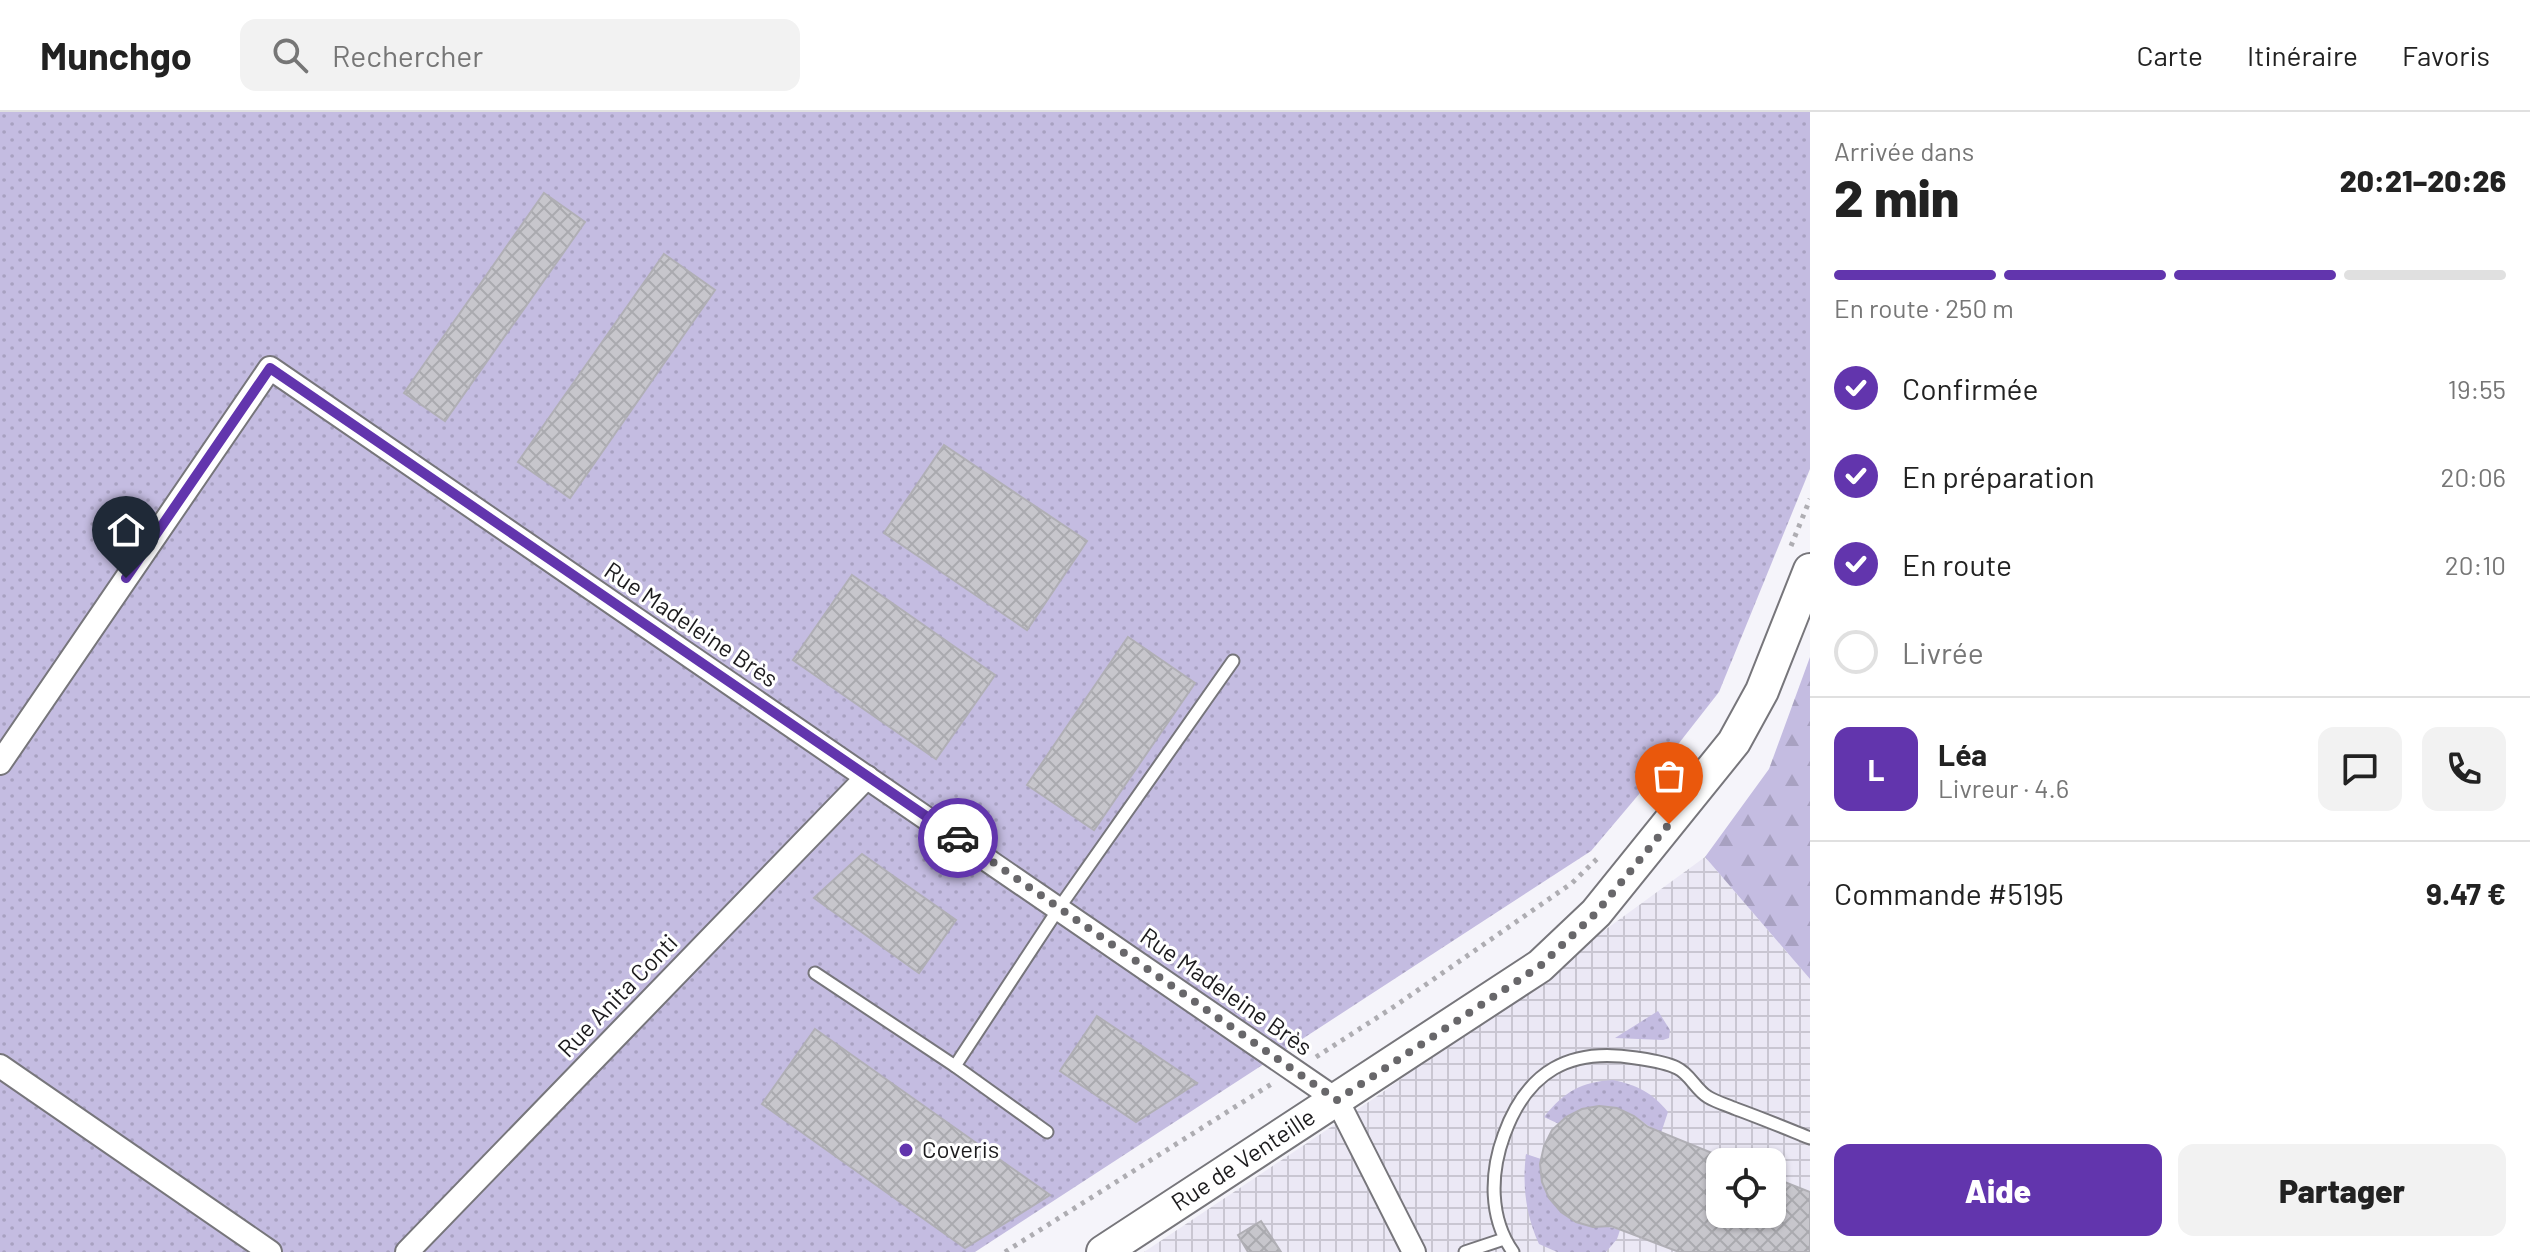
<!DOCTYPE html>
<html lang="fr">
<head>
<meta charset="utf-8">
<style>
	:root { --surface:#fff; --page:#f2f2f2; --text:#222; --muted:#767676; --line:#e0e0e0; --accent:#6235ad }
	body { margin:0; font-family:Barlow,sans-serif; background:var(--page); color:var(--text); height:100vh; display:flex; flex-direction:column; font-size:30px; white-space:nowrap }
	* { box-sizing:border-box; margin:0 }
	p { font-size:26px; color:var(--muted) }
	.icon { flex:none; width:44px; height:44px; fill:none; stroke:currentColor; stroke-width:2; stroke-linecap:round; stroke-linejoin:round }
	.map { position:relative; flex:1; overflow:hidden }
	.sheet { display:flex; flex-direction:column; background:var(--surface); width:720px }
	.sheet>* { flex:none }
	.fabs { position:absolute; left:1706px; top:1036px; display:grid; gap:16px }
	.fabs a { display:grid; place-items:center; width:80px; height:80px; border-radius:16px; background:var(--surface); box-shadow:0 2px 6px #0004; font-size:40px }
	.pin { position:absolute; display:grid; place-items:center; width:68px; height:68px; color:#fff; margin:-82px -34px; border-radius:50% 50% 50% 0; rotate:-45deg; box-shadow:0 0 8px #0007 }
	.pin .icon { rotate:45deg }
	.courier { position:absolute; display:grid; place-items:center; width:80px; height:80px; margin:-40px; border:6px solid #6235ad; border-radius:50%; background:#fff; color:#222; box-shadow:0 2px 10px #0007 }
	.summary em { font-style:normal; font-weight:800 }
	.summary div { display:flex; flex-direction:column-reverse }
	.summary { display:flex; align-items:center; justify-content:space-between; height:136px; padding:0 24px }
	h1 { font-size:52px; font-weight:800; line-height:60px }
	.bar { display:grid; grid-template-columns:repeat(4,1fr); gap:12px 8px; align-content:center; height:96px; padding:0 24px }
	.bar i { height:10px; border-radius:6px; background:var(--line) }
	.bar .current { background:var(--accent) }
	.bar p { grid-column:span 4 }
	.line { display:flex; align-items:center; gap:20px; padding:0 24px; border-top:2px solid var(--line) }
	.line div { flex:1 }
	.round { display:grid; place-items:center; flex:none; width:84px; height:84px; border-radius:16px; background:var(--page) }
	ol { padding:0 24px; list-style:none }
	li { display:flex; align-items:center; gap:24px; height:88px }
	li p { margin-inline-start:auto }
	li .icon { padding:8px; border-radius:50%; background:var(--accent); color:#fff; stroke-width:4 }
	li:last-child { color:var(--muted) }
	li i { width:44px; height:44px; border:4px solid var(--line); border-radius:50% }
	.primary-button { display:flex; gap:16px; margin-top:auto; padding:16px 24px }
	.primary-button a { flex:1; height:92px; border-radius:16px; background:var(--accent); color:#fff; font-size:32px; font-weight:800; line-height:92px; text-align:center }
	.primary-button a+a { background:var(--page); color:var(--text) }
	header { display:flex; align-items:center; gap:48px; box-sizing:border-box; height:112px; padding:0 40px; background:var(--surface); border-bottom:2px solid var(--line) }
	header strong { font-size:38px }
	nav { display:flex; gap:44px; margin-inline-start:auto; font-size:28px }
	.search { width:560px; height:72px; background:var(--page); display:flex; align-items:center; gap:20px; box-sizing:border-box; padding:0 28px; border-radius:16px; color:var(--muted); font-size:30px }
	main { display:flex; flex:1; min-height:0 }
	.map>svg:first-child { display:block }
	.industrial { fill:url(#industrial-grid); fill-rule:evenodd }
	.green { fill:url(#green-dots) }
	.forest { fill:url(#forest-firs) }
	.building { fill:url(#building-cross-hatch); stroke:#b0afb5; stroke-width:2 }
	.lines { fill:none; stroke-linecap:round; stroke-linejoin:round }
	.lane-casing { stroke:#77767b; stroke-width:15 }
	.street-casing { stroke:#77767b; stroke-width:26 }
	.secondary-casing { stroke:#77767b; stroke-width:36 }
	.path { stroke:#aeadb2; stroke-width:5; stroke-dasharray:4 6; stroke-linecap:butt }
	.lane { stroke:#fff; stroke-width:11 }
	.street { stroke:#fff; stroke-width:22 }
	.secondary { stroke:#fff; stroke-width:32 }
	.done { stroke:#68676a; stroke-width:8; stroke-dasharray:0 14.4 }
	.route { stroke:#6235ad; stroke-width:10 }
	.poi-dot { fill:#6235ad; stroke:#fff; stroke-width:3 }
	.labels { text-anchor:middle; stroke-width:6; stroke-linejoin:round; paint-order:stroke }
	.street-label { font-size:24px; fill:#1c1b1d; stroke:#fff }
	.poi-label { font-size:24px; fill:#1c1b1d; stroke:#fff; text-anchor:start }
</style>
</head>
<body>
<header>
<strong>Munchgo</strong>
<div class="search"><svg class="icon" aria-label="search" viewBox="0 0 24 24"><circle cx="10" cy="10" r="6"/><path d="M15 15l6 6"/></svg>Rechercher</div>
<nav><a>Carte</a><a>Itinéraire</a><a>Favoris</a></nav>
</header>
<main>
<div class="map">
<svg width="1810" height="1140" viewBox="0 0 1810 1140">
	<defs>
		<pattern id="industrial-grid" width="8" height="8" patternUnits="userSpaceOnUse" patternTransform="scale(2)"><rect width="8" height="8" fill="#ebe8f5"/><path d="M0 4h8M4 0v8" fill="none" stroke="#c9c6d2"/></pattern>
		<pattern id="green-dots" width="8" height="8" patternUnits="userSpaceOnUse" patternTransform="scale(2)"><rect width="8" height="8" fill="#c4bce1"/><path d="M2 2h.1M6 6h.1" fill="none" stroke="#a8a1c1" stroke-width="1.8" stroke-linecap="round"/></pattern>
		<pattern id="forest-firs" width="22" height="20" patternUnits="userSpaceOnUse" patternTransform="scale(2)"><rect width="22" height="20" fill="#c4bce1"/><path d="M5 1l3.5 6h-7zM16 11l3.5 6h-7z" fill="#a8a1c1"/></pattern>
		<pattern id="building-cross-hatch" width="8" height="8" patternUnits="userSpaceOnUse" patternTransform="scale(2)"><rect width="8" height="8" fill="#c7c6cc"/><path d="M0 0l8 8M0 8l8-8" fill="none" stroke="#aaaaaf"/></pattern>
	</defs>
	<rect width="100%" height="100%" fill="#f5f4fa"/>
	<path class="industrial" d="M1705,745L1810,867V1140H1144L1376,985ZM1720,1050H1772V1102H1720Z"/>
	<g class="green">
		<path d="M0,0H1810V357L1719,580L1640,681L1591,739L975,1140H0Z"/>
		<path d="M1658,899L1670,918L1669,926L1663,928L1615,926Z"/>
		<path d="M1613,968C1637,973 1653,981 1668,1000L1661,1021C1650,1016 1644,1010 1634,1004C1610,988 1579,992 1559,1012L1544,1005C1565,979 1581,970 1613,968Z"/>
		<path d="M1526,1042L1541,1047C1539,1079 1557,1106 1588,1113C1599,1116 1609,1113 1620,1118L1617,1127L1606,1140H1557L1539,1132C1526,1103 1522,1074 1526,1042Z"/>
	</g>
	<path class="forest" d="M1810,545V867L1705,745L1769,657Z"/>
	<g class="building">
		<path d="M544,81L585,110L445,309L404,281Z"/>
		<path d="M664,142L715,178L570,386L518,350Z"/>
		<path d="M944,333L1087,429L1027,518L884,421Z"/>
		<path d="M852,463L995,563L936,647L793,548Z"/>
		<path d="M1128,525L1195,571L1094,718L1027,673Z"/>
		<path d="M862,742L956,808L919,861L814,786Z"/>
		<path d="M1097,904L1197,971L1136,1010L1060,959Z"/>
		<path d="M815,917L1050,1083L965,1136L762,992Z"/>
		<path d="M1599,994L1617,996L1634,1004L1648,1015L1734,1050H1720V1102H1772V1065L1810,1080V1140H1679L1611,1114L1593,1115L1576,1110L1561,1100L1549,1086L1542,1070L1540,1052L1544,1034L1552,1018L1566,1005L1582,997Z"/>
		<path d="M1261,1109L1281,1140H1248L1238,1123Z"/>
	</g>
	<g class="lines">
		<defs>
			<g id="lane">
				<path d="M815,861L955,954L1059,796L1233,549"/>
				<path d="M955,954L1047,1020"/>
				<path d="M1465,1140L1504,1127"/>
				<path d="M1513,1140C1489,1106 1490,1061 1504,1023C1527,959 1570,935 1636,946C1649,948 1665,950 1677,956C1690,962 1696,978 1708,985C1716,990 1727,993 1736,997C1761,1006 1785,1016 1810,1026"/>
			</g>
			<g id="street">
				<path d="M0,651L270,256L1337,988L1414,1140"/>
				<path d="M0,954L270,1140"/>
				<path d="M407,1140L867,665"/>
			</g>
			<g id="secondary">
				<path id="s1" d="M1103,1140L1540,854L1596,801L1734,630L1762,579L1810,458"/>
			</g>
		</defs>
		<use href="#lane" class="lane-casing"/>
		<use href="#street" class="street-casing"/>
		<use href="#secondary" class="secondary-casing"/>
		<g class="path">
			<path d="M1791,434L1810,387"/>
			<path d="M1316,945L1395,894L1572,771L1601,743"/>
			<path d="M1005,1140L1273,971"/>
		</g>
		<use href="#lane" class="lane"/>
		<use href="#street" class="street"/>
		<use href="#secondary" class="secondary"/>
	</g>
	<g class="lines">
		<path class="done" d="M958,726L1337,988L1540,854L1596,801L1669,712"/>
		<path class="route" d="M126,466L270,256L958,726"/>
	</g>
	<circle class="poi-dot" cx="906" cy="1038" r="8"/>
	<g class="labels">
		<g class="street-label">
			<text transform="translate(691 513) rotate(34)" y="8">Rue Madeleine Brès</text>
			<text transform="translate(1226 880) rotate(35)" y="8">Rue Madeleine Brès</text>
			<text transform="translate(618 884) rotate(-46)" y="8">Rue Anita Conti</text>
			<text dy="8" stroke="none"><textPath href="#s1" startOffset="168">Rue de Venteille</textPath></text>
		</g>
		<g class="poi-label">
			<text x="922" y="1046">Coveris</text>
		</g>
	</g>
</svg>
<div class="fabs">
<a><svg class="icon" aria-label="locate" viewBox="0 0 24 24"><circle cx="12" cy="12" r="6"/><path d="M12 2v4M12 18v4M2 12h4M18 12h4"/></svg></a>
</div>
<div class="pin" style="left:1669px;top:712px;background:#ea580c"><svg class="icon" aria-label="bag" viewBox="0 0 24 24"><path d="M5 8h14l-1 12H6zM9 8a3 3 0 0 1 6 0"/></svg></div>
<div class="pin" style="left:126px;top:466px;background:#1f2937"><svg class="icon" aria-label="home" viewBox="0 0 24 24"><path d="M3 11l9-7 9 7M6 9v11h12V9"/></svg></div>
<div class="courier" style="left:958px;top:726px"><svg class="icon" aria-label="car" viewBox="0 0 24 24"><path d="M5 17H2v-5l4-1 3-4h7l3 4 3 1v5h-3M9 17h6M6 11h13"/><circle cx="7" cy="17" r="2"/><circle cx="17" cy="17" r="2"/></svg></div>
</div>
<section class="sheet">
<div class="summary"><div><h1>2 min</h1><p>Arrivée dans</p></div><em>20:21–20:26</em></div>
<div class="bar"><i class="current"></i><i class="current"></i><i class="current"></i><i></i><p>En route · 250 m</p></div>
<ol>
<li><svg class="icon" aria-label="check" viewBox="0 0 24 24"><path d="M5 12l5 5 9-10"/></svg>Confirmée<p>19:55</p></li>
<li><svg class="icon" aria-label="check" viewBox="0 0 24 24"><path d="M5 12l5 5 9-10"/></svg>En préparation<p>20:06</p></li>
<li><svg class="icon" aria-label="check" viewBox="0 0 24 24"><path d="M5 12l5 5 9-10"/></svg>En route<p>20:10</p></li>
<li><i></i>Livrée</li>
</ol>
<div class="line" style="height:144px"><b class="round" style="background:var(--accent);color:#fff">L</b><div><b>Léa</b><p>Livreur · 4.6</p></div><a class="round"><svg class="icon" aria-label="chat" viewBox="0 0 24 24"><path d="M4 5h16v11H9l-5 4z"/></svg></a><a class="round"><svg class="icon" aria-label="phone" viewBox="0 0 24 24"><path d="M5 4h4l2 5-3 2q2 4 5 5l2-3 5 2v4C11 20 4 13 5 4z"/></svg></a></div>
<div class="line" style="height:104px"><div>Commande #5195</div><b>9.47 €</b></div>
<div class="primary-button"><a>Aide</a><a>Partager</a></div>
</section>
</main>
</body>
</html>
